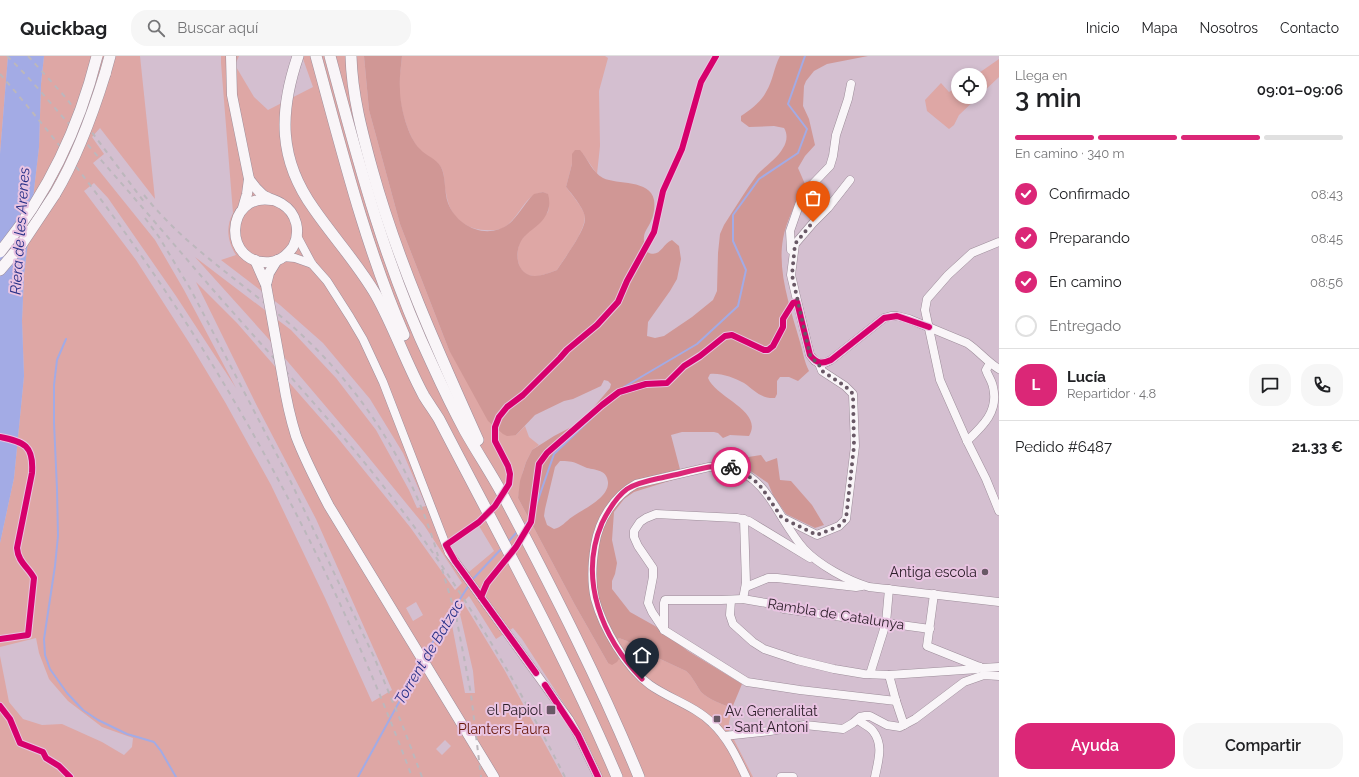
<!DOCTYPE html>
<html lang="es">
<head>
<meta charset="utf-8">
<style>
	:root { --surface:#fff; --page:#f6f6f6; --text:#202124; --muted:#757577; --line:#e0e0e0; --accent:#db2777 }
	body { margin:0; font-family:Raleway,sans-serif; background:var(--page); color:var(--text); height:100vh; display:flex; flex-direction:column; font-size:15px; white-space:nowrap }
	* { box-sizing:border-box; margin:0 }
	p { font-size:13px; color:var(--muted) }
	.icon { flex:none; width:22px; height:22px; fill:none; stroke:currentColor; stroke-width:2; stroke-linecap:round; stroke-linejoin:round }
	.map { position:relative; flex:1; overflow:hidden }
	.sheet { display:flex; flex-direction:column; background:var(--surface); width:360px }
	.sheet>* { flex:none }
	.fabs { position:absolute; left:951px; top:12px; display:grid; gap:8px }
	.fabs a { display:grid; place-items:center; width:36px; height:36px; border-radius:50%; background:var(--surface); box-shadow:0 2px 6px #0003; font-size:20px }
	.pin { position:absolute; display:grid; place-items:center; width:34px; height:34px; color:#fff; margin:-41px -17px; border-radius:50% 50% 50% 0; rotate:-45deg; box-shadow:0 0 4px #0007 }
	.pin .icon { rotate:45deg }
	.courier { position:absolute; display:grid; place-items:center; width:40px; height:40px; margin:-20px; border:3px solid #db2777; border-radius:50%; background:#fff; color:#222; box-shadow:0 1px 5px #0007 }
	.overview em { font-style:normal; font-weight:600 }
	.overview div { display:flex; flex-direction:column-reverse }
	.overview { display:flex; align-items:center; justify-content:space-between; height:68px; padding:0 16px }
	h1 { font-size:26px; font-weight:600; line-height:30px }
	.bar { display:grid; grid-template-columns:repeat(4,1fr); gap:6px 4px; align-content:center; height:48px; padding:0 16px }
	.bar i { height:5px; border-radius:3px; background:var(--line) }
	.bar .selected { background:var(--accent) }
	.bar p { grid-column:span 4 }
	.line { display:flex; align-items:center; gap:10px; padding:0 16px; border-top:1px solid var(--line) }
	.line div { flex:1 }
	.round { display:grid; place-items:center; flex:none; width:42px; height:42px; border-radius:16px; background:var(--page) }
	ol { padding:0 16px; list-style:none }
	li { display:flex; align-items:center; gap:12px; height:44px }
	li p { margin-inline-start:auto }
	li .icon { padding:4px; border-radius:50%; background:var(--accent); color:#fff; stroke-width:4 }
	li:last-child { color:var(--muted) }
	li i { width:22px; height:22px; border:2px solid var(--line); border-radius:50% }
	.cta { display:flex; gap:8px; margin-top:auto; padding:8px 16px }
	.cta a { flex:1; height:46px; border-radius:16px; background:var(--accent); color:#fff; font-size:16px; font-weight:600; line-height:46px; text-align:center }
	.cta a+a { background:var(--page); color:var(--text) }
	header { display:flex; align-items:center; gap:24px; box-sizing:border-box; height:56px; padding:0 20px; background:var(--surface); border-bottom:1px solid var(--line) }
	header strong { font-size:19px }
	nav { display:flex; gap:22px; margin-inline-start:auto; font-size:14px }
	.search { width:280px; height:36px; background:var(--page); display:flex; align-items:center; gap:10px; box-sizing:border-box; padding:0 14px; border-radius:16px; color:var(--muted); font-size:15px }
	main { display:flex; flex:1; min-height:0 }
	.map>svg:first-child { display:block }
	.green { fill:#dea7a5; fill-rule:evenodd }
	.forest { fill:#d09795; fill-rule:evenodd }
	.water { fill:#a3abe5 }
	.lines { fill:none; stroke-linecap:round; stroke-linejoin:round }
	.stream { stroke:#a3abe5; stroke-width:2 }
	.minor-casing { stroke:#9d8d9a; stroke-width:9 }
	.major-casing { stroke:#9d8d9a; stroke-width:11 }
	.highway-casing { stroke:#9d8d9a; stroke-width:12 }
	.minor { stroke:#f9f5f8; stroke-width:8 }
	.major { stroke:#f9f5f8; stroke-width:10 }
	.highway { stroke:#f9f5f8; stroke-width:11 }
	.rail { stroke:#bcb7bc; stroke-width:2; stroke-dasharray:5 5; stroke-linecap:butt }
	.major-bridge-casing { stroke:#9d8d9a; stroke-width:11; stroke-linecap:butt }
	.highway-bridge-casing { stroke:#9d8d9a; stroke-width:12; stroke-linecap:butt }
	.major-bridge { stroke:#f9f5f8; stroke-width:10 }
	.highway-bridge { stroke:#f9f5f8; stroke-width:11 }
	.cycleway-casing { stroke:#e9c4e2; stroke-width:8 }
	.cycleway { stroke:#d6006c; stroke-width:6 }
	.done { stroke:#685865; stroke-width:4; stroke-dasharray:0 7.2 }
	.route { stroke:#db2777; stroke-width:5 }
	.poi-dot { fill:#685865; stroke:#e9c4e2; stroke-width:1.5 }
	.labels { text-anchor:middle; stroke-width:4; stroke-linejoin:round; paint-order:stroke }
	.poi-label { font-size:14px; fill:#2e202b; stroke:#e9c4e2; text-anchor:end }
	.street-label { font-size:14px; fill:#2e202b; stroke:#e9c4e2 }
	.park-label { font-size:14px; fill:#661608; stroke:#e9c4e2 }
	.water-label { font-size:15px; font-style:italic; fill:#273087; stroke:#e9c4e2 }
</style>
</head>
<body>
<header>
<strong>Quickbag</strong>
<div class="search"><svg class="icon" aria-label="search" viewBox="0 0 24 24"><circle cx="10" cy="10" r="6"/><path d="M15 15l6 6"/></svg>Buscar aquí</div>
<nav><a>Inicio</a><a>Mapa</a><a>Nosotros</a><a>Contacto</a></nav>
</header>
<main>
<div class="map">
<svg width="999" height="721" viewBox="0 0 999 721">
	<rect width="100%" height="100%" fill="#d4bfd0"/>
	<g class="green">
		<path d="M0,0H8L0,98Z"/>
		<path d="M44,0H140L155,143L100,72L92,81L104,98L93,107L155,184L184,234L236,332L176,240L108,142L94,127L84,135L136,204L190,288L225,346L271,429L325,542L372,646L392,634L316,463L257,350L196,226L237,267L337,381L410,471L455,534L462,527L424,469L356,386L266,280L195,201L291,274L336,322L376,374L409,434L417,452L426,450L403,397L370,343L323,287L280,249L221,204L236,199C228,186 225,172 233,157L221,7V0H239L235,9L254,41L268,54L313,31L302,0H364L369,54L400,168L449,294L516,379L525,370L529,381L539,389L532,394L526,406L523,415L518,442L575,549L608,607L619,582L627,585L643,595L686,615C693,621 696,629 701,636C709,644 722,648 732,652L728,672L753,721H601L590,693L570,657L522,583L513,572L496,583L469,540L463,546L505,615L563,721H0V600L9,646L23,663L42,669L62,668L102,686L124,699L132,691L133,682L102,671L68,645L49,623L39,597L36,582L0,591V487L14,422L24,320L22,265L24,219L39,91L41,28ZM479,470L494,495L469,516L453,499L451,490ZM416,546L423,559L413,565L406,552ZM460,558L473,615L475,637H465L451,564ZM445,684L451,690L442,699L436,693Z"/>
		<path d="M402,0H605L608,2L599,35L600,90L597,118L583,98L572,108L566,131C572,139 580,148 584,157C590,170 564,202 557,214C551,216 544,219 538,220C518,222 514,201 520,186C523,180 542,162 548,156L549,151L547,138L543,136C539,137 533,139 530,142C519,152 512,173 495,174C468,176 450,164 446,137C444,130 445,120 442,113C437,103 426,101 419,93C408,80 400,51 399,33C399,22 401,11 402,0Z"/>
		<path d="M999,3V21L980,39V19H976Z"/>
		<path d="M941,27L949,36L958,30V41H978L959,59L954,69L949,73L927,55L925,44Z"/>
	</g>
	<g class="forest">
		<path d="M364,0H402C401,11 399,23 400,34C400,50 408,82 420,93C426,100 436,102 441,111C446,120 444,136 448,147C457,171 488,185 510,167C516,162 525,148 531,141L534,138L543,136L548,138C550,145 550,152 546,159C541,169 531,173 524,181C515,191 514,213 529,219C538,222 548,217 557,214C564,203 585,175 585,163C586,155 572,138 566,131L572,108V98L575,94H580C588,103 592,116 603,122C617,129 650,123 654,144C655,150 654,159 651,165C649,170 644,176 644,181C643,186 646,192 647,196C660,203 662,188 672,184L679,190L681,203L677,223L670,235L648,266L647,280L655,282L664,280L692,261L713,244L717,235L718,197L720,178L724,169C735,152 745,135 757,119C765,110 777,103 783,92C787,86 788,78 784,72L774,70L749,71L741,65V60C750,54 761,46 766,36C773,25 774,11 780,0H868L827,8L814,15L806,25L804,30L803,50L809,63L815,89L805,100L798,112L805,128C797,145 786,165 783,183C777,216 791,254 800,286C803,296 804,305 809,315L798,325L789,321H780L777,325V338L775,342C761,343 754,334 744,327C734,322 722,317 710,318L708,322C716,342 764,355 749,380L730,379L723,382L718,377L714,376H682L671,379L682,421L634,436L624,443L614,456L612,484L617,507L615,518L612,525V533L630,556L655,570L688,595L742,628L732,652C722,648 709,644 701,636C696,629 693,621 686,615L643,595L627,585L619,582L616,586L619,603L617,606L612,609L608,607L575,549L518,442L520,425L526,406L532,394L554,380L581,366L610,332L611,328L608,325L604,324L601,330L573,343L564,345L535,359L516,379L507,380L503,378L488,365L449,294L400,168L369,54ZM560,405C567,405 572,405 578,408C581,409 584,411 587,412C596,414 607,414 608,426C609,442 583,453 572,461C566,465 561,472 554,473L547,469L544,460L545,453L555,411Z"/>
		<path d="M761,399L766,406L777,402L780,424L791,425L812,449L824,469L815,472L786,458L773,439L768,427L749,414L742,402Z"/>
	</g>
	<path class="water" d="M8,0H44L41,28L39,91L24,219L22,265L24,320L14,422L0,487V98Z"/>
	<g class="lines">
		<g class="stream">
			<path d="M66,283L57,304L54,329V367L57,433L58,480L55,510L44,583L45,599L50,613L67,637L83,654L98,664L127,678L154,686L161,695L176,721"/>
			<path d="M523,471L532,461L554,398L624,331L697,288L738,250L746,214L733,185V159L759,123L798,97L807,73L788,48L805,0"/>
			<path d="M508,486L518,475"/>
			<path d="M472,524L502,492"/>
			<path d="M424,600L469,529"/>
			<path d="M358,721L421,606"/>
		</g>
		<defs>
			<g id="minor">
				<path d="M297,180L312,208L327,225L350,261L363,283L383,326L449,497L569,663L578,679L598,721"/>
				<path d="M999,186L972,197L948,219L927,243L925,254L940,324L967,385L986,423L999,455"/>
				<path d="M791,194L790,175L799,149L804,137L830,110L833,100L836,79L848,43L851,28"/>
				<path d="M283,201L295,202L312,208"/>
				<path d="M819,307H825L831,304L884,262L891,260H897L909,263L967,287C979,295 987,306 999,313"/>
				<path d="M819,307L815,305L810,299L791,219L795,188L813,167L828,152L850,124"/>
				<path d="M967,385C983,370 999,355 993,331C992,325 988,320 986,314L990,307"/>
				<path d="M783,462L817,479L839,470L846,463L855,390L853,338L845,330L822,315L819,307"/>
				<path d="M810,502L749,465L737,462L656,458L646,462L640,466L634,475V481L638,490L653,512V521L648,547L652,556L664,574L747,626L800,634L896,645"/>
				<path d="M746,531L768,522H777L856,531L862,530"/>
				<path d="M934,538L927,590L982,612L999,611"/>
				<path d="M743,543L746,527L744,463"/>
				<path d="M731,544L730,559L733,568L753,586L764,593L797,604L834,613L864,618L889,619L978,613L980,611"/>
				<path d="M664,574V547L665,544H721L743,543L772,548L784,553L930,573"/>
				<path d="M870,618L886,567L889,533"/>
				<path d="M889,619L896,645L904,669"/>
				<path d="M858,664C863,668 869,670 873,675C884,689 878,705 875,721"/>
				<path d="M724,680L770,675L805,669L843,673L853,667L860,661L865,660H870L887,669L900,671L915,663L964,626L984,619L999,620"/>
				<path d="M746,721C737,702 728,682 712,667C695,650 670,643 650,629C626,612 603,572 595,543C591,526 592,507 595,489C599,464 614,440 636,428L709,411C765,406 774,459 804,493C819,509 848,525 869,531L999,546"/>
				<path d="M781,721H793"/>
			</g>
			<g id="major">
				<path d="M231,0L232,39L249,123L247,138L243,152"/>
				<path d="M249,123C253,129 257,134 263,139C269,143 276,144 282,148C297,157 301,176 293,191C288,198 280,205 271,206C222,211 224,136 272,144"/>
				<path d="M255,204L266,229"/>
				<path d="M266,229L269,217L277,204"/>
				<path d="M283,323C286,342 290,361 296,380C305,404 317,427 329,450L494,721"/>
			</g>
			<g id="highway">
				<path d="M298,0C279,56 278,103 314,153C334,182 358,208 376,239C394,271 406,307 424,340C429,348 434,355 439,363C500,481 565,598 617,721"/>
				<path d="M316,0C342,95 365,189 404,279"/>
				<path d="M330,0C358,105 385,209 432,308C442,330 453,353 465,375C478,398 493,420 505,443C553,534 600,626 639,721"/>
				<path d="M351,0C352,39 362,76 372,113C398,207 438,295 478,384"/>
				<path d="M105,18L110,0"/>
				<path d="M0,214L21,189L55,138"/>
			</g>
		</defs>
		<use href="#minor" class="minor-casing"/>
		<use href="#major" class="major-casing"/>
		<use href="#highway" class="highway-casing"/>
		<use href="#minor" class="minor"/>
		<use href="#major" class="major"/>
		<use href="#highway" class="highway"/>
		<g class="rail">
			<path d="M7,0C26,18 43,38 60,58C110,113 159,171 208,228C269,298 334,366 391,440C459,527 515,623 565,721"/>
			<path d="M28,0L67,43L145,147"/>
			<path d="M0,18C179,224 317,465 412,721"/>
			<path d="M144,139C185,190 235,221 284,263C357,325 412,408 438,500"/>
			<path d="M145,162L159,181L191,234L289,422L374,601L402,668L422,721"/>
			<path d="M442,513L456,560L471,638L481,721"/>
		</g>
		<defs>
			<path id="major-bridge" d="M266,229L283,323"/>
			<g id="highway-bridge">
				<path d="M55,138C77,101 92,60 105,18"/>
				<path d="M0,196C47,139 79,72 97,0"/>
			</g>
		</defs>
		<use href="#major-bridge" class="major-bridge-casing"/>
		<use href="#highway-bridge" class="highway-bridge-casing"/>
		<use href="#major-bridge" class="major-bridge"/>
		<use href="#highway-bridge" class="highway-bridge"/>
		<defs>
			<g id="cycleway">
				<path d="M0,381C24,386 34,389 32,417L17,492C18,506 28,511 34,522L28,579L0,583"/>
				<path d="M481,541L487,527L516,491L531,466L539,408L547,397L602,349L619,336L646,328L667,327L684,310L700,300L725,280L732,279L764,294H768L773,290L783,271V263L793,247L797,246L810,299C817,308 822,308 831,304L884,262L897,260L929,271"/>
				<path d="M536,617L455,505L446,489L479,466L495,450L509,428L510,418L508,410L495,385V371L499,361L507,351L523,339L560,302L567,294L597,269L618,246L627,225L654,176L663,135L682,93L701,26L716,0"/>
				<path d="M545,629L578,679L598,721"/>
				<path d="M0,650L10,663L20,687L43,696L46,702L59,710L70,721"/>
			</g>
		</defs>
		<use href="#cycleway" class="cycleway-casing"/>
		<use href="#cycleway" class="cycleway"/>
	</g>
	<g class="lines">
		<path class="done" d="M731,411L739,414L754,424L762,432L782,462L817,479L839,470L846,463L854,390L853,338L845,330L822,315L818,307L815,305L810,299L792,219L795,188L813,166"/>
		<path class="route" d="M642,623C602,582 578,523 602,467C608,455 616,441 627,433C638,426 652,424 665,421C679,418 694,414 709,411L721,410L731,411"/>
	</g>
	<g class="poi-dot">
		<circle cx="985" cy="516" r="4"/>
		<rect x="546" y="649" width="10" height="10" rx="2"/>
		<rect x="713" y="659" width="8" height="8" rx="2"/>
	</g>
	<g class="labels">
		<g class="poi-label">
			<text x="977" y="521">Antiga escola</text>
			<text x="542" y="659">el Papiol</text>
			<text x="725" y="660" text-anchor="start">Av. Generalitat<tspan x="725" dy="16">- Sant Antoni</tspan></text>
		</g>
		<g class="street-label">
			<text transform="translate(836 558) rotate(9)" y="5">Rambla de Catalunya</text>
		</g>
		<g class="park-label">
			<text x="504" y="678">Planters Faura</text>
		</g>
		<g class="water-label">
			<text transform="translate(20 175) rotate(-86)" y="5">Riera de les Arenes</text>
			<text transform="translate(429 596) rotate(-59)" y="5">Torrent de Batzac</text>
		</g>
	</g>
</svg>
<div class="fabs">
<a><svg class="icon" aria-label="locate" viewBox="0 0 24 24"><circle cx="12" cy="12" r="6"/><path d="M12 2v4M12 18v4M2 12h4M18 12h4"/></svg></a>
</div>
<div class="pin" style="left:813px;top:166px;background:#ea580c"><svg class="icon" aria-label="bag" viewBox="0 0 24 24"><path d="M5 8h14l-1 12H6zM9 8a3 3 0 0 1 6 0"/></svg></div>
<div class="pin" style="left:642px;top:623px;background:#1f2937"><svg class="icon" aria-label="home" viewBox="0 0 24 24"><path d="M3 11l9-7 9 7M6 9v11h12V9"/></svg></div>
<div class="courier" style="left:731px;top:411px"><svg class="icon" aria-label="bike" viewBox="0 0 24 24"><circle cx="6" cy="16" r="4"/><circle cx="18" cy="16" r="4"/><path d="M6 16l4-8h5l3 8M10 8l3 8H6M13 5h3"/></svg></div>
</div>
<section class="sheet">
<div class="overview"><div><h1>3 min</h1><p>Llega en</p></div><em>09:01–09:06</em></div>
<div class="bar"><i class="selected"></i><i class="selected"></i><i class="selected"></i><i></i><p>En camino · 340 m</p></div>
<ol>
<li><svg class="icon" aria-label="check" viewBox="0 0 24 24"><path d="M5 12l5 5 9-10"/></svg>Confirmado<p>08:43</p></li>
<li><svg class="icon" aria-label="check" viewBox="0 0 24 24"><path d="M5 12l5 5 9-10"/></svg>Preparando<p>08:45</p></li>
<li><svg class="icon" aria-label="check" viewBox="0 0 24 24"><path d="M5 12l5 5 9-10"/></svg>En camino<p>08:56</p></li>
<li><i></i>Entregado</li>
</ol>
<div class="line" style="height:72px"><b class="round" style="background:var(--accent);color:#fff">L</b><div><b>Lucía</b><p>Repartidor · 4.8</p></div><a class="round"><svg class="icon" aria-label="chat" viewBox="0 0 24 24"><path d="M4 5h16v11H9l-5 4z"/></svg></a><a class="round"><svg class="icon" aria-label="phone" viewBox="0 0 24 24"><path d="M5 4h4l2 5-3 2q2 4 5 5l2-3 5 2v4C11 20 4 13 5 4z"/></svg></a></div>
<div class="line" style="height:52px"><div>Pedido #6487</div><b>21.33 €</b></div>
<div class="cta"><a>Ayuda</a><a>Compartir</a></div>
</section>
</main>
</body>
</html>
